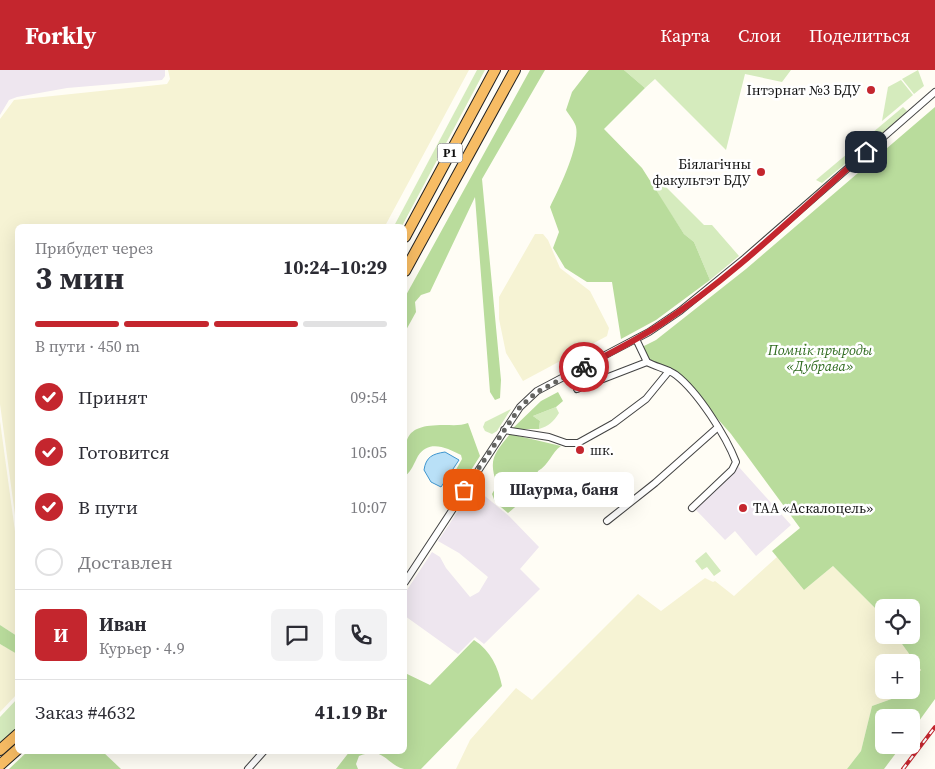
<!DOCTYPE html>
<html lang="ru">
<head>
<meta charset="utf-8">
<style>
	:root { --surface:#fff; --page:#f2f2f3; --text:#2b2b33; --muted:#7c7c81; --line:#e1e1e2; --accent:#c4262e }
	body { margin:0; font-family:"Source Serif 4",serif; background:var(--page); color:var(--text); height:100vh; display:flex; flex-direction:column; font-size:19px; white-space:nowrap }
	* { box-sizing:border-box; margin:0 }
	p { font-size:16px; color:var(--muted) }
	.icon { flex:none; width:28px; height:28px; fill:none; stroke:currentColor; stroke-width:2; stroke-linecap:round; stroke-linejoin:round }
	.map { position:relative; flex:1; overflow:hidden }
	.details { position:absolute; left:15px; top:154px; width:392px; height:530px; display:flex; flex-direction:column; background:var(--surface); border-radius:8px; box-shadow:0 5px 20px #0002 }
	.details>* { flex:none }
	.fabs { position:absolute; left:875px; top:529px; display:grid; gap:10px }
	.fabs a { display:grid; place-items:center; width:45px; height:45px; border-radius:8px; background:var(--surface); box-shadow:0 5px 20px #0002; font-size:25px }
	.pin { position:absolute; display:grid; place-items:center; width:42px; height:42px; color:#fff; margin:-21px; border-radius:10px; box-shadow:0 2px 8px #0006 }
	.courier { position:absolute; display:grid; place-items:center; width:50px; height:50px; margin:-25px; border:4px solid #c4262e; border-radius:50%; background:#fff; color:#222; box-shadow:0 1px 6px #0007 }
	.bubble { position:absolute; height:35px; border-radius:8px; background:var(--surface); box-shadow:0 5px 20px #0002; font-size:16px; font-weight:700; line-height:35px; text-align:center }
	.overview em { font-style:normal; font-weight:700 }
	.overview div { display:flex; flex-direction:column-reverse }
	.overview { display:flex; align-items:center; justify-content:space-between; height:85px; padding:0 20px }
	h1 { font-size:32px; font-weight:700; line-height:38px }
	.bar { display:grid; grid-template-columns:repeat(4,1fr); gap:8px 5px; align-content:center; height:60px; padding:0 20px }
	.bar i { height:6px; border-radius:4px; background:var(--line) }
	.bar .selected { background:var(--accent) }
	.bar p { grid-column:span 4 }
	.line { display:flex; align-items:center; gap:12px; padding:0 20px; border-top:1px solid var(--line) }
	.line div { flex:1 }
	.round { display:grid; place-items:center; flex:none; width:52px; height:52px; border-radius:8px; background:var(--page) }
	ol { padding:0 20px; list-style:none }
	li { display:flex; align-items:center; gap:15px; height:55px }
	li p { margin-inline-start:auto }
	li .icon { padding:5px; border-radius:50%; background:var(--accent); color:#fff; stroke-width:4 }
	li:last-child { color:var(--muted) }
	li i { width:28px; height:28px; border:2px solid var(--line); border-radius:50% }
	header { display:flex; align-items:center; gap:30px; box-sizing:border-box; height:70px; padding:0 25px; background:var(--accent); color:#fff }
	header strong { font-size:24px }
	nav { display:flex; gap:28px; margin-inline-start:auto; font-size:18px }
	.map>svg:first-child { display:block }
	.industrial { fill:#eee6ef }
	.farmland { fill:#f6f3d4 }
	.green { fill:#d5ebbd }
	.forest { fill:#b9dc9c }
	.water { fill:#b9e0f7; stroke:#3f96cf }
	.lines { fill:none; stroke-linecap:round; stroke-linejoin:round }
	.minor-casing { stroke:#444; stroke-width:8 }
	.trunk-casing { stroke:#222; stroke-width:12 }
	.minor { stroke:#fff; stroke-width:6 }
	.trunk { stroke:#f7bc64; stroke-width:10 }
	.rail-casing { stroke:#c4262e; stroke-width:4 }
	.rail { stroke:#fff; stroke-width:2; stroke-dasharray:5.5; stroke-linecap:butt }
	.done { stroke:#646461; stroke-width:5; stroke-dasharray:0 9 }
	.route { stroke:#c4262e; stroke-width:6 }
	.poi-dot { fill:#c4262e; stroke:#fff; stroke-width:2 }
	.labels { text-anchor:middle; stroke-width:5; stroke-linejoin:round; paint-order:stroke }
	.shield { fill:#fff; stroke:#585858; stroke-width:1 }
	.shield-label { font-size:12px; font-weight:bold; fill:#111 }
	.poi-label { font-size:14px; fill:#111; stroke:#fff; text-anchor:end }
	.park-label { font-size:14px; font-style:italic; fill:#2f6b1f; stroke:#fff }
</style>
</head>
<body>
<header>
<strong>Forkly</strong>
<nav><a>Карта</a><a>Слои</a><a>Поделиться</a></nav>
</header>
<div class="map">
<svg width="935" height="699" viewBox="0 0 935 699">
	<rect width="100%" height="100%" fill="#fffdf5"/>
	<g class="industrial">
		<path d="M0,0H165V6L162,10L67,18L17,27L9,30L0,45Z"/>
		<path d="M738,396L791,455L756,486L735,461L725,470L696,440V437Z"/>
		<path d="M474,417L509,446L539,477L520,499L540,519L484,574L475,567L458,584L405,546V523L432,482L440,487L446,498L470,527L479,522L488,507L459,483L438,471Z"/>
	</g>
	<g class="farmland">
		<path d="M168,0H469L385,156H18L17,460L0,334V49L14,30L167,14L170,9Z"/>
		<path d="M535,164H543L548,170L560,198L590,221L609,258L607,266L523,311L506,283L499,249V227Z"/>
		<path d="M0,351L17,476V566L0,555Z"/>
		<path d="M777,487L804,520L833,496L884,547V565H902L905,567L902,574L922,600L911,612V592H884V620H904L897,627L872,636L861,681L847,699H456L470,670L516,618L532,630L638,524L661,541L705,508L713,512L715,511L734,526Z"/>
		<path d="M0,574L18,584L17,624L0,642Z"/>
	</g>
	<g class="green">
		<path d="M477,0H485L402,156H394Z"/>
		<path d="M624,0H791L782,12L745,4L726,80L655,9L645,18Z"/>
		<path d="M918,0L924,16L914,24L902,9Z"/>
		<path d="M901,10L913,25L882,51L888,17Z"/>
		<path d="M903,37L907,41L901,48L822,113L816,110Z"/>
		<path d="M658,109L704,155H712L739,186L710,210L694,172L684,164L653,117Z"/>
		<path d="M556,337L559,343C553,352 549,356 539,359L540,351L533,346Z"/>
		<path d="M511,339L497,361L492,364L485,361L483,357L485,352Z"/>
		<path d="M706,482L721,501L714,506L707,497L702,500L695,491Z"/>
		<path d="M17,629V658L0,674V647Z"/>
	</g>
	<g class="forest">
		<path d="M530,0H545L482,109L501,310L500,328L495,330L490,322L475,127L430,222L421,225L415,232L416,242L405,262V227Z"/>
		<path d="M589,0H624L645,18L604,59L642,98L684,164L694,172L710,210L656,250L621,269L612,212H587L565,198L553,178L559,162L550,137C559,119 580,76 576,57C575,52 569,45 566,40L572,22Z"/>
		<path d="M935,37V629L911,662V648H884V675H902L884,699H847L861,681L872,636L897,627L904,620H911V612L921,600L902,574L904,567L902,565H911V538H884V547L833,496L804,520L772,481L800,458L731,364L679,305L648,291L642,277L656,270L746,199Z"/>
		<path d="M558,322L563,331L556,337L533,346L540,351L539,359H512L541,331Z"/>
		<path d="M468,353L480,386L452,430L443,423L462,389L461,385C447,378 429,369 418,386C414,393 412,401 405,406C405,370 401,355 444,355C452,355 461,356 468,353Z"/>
		<path d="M510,364L561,376C551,383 549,395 538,401C533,420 523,431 508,443L495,432L492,424L497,415C488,389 494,384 510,364Z"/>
		<path d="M0,555L17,566V584L0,574Z"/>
		<path d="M474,570C491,581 498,597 502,616L421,699C416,699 409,699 404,699C385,694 385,676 359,686L356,694L358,699H336L350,681H405V603L430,615Z"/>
		<path d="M28,681H102L121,699H9Z"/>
	</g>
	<path class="water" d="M445,382L459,390L441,417L431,412L424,400C426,387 432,384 445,382Z"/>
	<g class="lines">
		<defs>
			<g id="minor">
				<path d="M636,269L647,292C656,297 668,299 676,305C698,322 726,366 736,392L732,400L692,438"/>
				<path d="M577,319L647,292"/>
				<path d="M504,360L549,367L566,373H578L614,353L646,329L669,301"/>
				<path d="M607,451L655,413L717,358"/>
				<path d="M405,512L520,337L537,321L649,262L680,241L745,188L935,22"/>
				<path d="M248,699L264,681"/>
			</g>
			<g id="trunk">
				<path d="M405,167L495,0"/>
				<path d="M405,201L515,0"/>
				<path d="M0,680L18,664"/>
				<path d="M0,695L18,679"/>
			</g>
		</defs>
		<use href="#minor" class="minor-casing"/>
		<use href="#trunk" class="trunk-casing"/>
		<use href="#minor" class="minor"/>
		<use href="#trunk" class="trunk"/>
		<defs>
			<path id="rail" d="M903,699L935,657"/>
		</defs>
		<use href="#rail" class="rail-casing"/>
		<use href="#rail" class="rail"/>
	</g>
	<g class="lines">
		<path class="done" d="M464,420L520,337L537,322L584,297"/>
		<path class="route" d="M584,297C610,283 637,270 661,254C734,206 800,140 866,82"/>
	</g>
	<g class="poi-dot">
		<circle cx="871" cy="20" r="5"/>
		<circle cx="761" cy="102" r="5"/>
		<circle cx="580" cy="380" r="5"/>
		<circle cx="743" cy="438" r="5"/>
	</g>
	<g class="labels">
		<rect class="shield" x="437.5" y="73.5" width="25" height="19" rx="4"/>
		<g class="shield-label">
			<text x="450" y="87">Р1</text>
		</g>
		<g class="poi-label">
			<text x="861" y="25">Інтэрнат №3 БДУ</text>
			<text x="751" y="99">Біялагічны<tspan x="751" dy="16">факультэт БДУ</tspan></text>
			<text x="590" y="385" text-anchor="start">шк.</text>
			<text x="753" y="443" text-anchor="start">ТАА «Аскалоцель»</text>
		</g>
		<g class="park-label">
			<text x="820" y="285">Помнік прыроды<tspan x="820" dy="16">«Дубрава»</tspan></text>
		</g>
	</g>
</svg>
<div class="fabs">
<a><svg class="icon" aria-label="locate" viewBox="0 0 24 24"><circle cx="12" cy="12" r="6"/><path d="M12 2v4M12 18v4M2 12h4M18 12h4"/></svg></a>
<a>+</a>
<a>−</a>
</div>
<div class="pin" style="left:464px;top:420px;background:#ea580c"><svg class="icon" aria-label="bag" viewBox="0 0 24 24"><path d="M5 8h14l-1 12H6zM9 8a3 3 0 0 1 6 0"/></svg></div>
<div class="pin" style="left:866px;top:82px;background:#1f2937"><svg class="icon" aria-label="home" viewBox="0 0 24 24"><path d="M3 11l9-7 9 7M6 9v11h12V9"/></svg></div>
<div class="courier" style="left:584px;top:297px"><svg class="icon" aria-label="bike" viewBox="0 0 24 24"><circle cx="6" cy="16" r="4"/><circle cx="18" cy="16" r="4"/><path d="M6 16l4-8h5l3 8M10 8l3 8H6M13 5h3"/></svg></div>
<div class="bubble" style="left:494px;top:402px;width:140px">Шаурма, баня</div>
<section class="details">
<div class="overview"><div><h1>3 мин</h1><p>Прибудет через</p></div><em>10:24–10:29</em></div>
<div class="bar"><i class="selected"></i><i class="selected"></i><i class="selected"></i><i></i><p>В пути · 450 m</p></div>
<ol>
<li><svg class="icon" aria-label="check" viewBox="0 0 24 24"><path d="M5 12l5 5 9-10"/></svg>Принят<p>09:54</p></li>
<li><svg class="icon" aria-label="check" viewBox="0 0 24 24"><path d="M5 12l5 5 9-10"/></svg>Готовится<p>10:05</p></li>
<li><svg class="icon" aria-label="check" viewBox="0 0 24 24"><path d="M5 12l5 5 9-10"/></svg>В пути<p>10:07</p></li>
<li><i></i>Доставлен</li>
</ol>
<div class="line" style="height:90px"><b class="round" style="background:var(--accent);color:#fff">И</b><div><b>Иван</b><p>Курьер · 4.9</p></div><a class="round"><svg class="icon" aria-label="chat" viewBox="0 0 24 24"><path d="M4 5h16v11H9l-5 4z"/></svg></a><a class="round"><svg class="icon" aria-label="phone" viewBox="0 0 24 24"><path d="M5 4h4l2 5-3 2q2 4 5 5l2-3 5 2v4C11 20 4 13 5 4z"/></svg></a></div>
<div class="line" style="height:65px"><div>Заказ #4632</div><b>41.19 Br</b></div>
</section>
</div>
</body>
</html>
